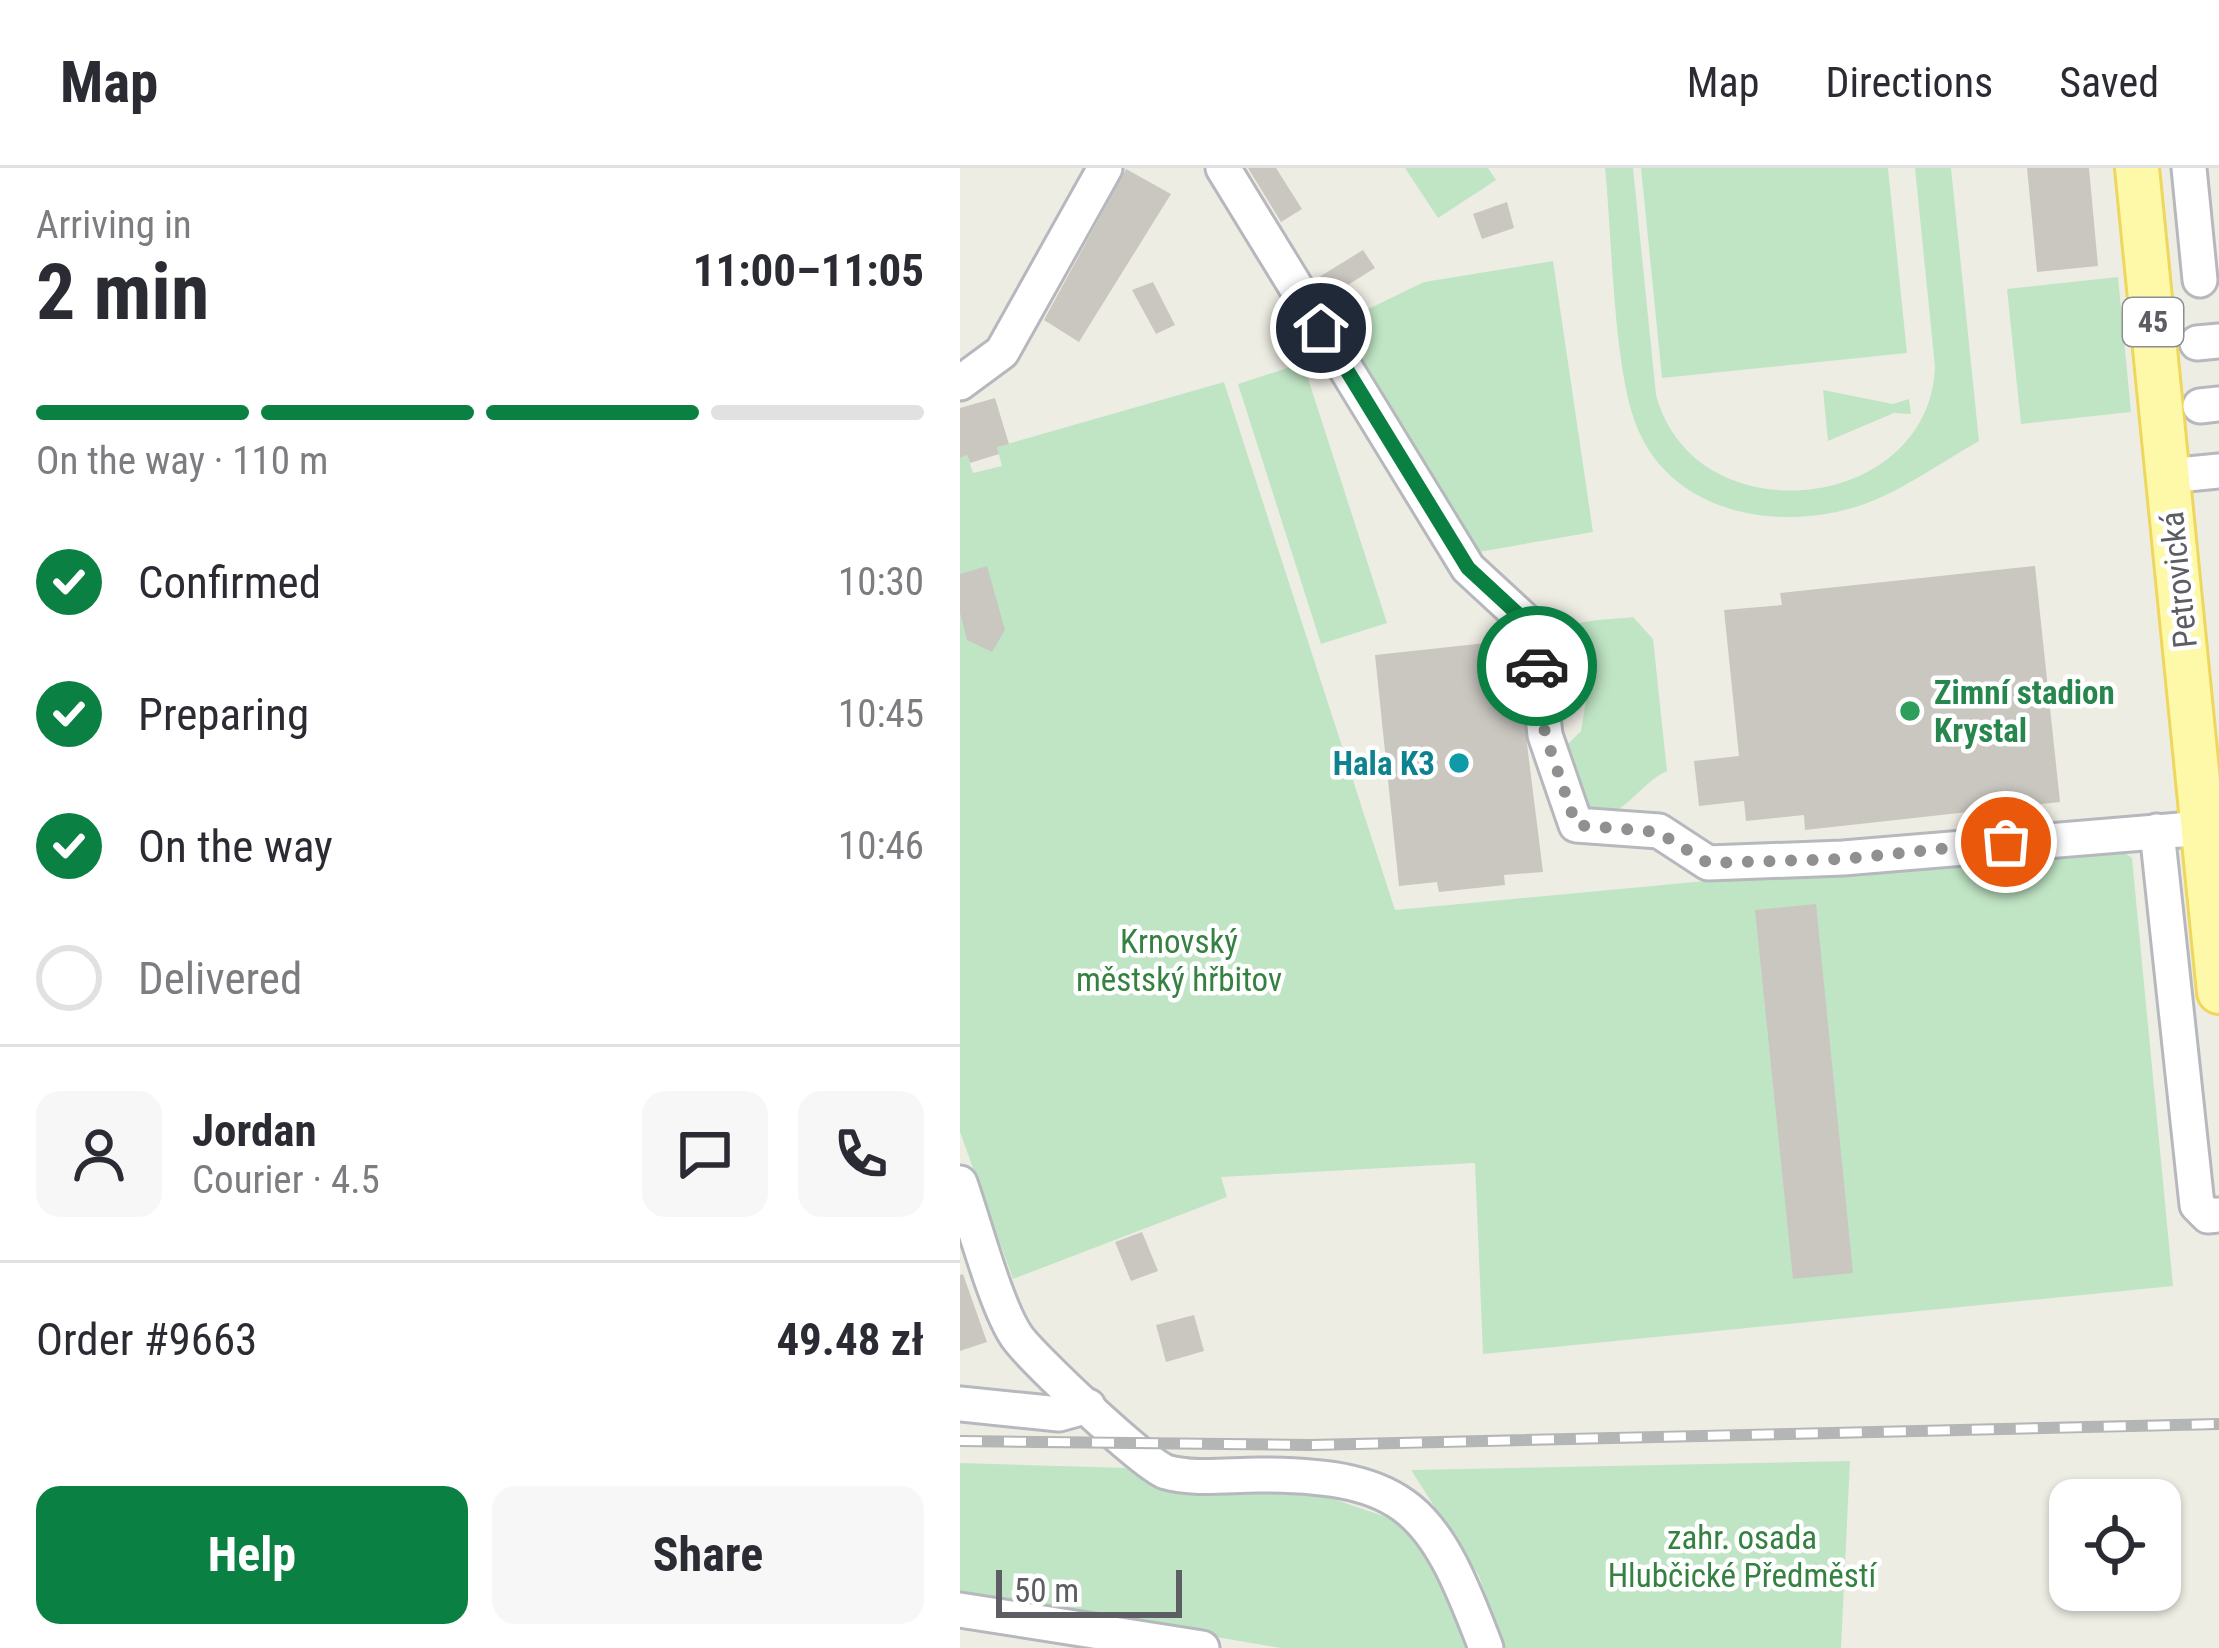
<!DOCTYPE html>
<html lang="en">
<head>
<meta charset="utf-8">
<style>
	:root { --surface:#fff; --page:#f7f7f7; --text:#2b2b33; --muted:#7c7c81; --line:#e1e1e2; --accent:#0b8043 }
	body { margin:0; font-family:"Roboto Condensed",sans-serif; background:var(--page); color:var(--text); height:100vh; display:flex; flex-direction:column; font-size:45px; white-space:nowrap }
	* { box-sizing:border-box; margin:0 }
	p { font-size:39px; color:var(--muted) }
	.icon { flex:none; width:66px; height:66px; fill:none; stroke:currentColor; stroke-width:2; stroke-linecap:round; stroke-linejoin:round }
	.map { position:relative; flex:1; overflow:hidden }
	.sheet { display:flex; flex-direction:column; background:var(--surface); width:960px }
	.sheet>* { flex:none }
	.fabs { position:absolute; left:1089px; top:1311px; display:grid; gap:24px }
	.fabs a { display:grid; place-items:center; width:132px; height:132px; border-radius:24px; background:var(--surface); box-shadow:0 3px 9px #0004; font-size:60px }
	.scale { position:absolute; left:36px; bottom:30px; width:186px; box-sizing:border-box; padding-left:12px; border:6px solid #5c5e64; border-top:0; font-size:33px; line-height:42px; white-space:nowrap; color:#5c5e64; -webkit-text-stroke:9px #fff; paint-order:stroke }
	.pin { position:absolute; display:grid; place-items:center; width:102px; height:102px; color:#fff; margin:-51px; border:6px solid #fff; border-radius:50%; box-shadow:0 3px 12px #0007 }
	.courier { position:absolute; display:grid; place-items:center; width:120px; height:120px; margin:-60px; border:9px solid #0b8043; border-radius:50%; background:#fff; color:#222; box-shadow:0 3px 15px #0007 }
	.overview em { font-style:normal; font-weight:700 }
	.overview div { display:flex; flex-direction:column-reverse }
	.overview { display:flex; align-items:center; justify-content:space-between; height:204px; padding:0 36px }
	h1 { font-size:78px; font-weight:700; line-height:90px }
	.bar { display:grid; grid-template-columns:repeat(4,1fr); gap:18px 12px; align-content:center; height:144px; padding:0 36px }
	.bar i { height:15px; border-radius:9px; background:var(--line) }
	.bar .on { background:var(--accent) }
	.bar p { grid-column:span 4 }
	.line { display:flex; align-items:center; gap:30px; padding:0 36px; border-top:3px solid var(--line) }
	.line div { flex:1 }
	.round { display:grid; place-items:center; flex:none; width:126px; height:126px; border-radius:24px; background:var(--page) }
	ol { padding:0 36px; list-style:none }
	li { display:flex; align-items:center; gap:36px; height:132px }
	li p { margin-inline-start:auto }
	li .icon { padding:12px; border-radius:50%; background:var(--accent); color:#fff; stroke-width:4 }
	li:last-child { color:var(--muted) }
	li i { width:66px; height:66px; border:6px solid var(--line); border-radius:50% }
	.action { display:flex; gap:24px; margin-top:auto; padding:24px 36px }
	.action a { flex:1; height:138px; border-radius:24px; background:var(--accent); color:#fff; font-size:48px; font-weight:700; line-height:138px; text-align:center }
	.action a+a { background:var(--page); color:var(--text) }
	header { display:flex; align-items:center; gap:72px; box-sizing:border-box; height:168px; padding:0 60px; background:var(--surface); border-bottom:3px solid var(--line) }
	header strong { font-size:57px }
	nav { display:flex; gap:66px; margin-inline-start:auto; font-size:42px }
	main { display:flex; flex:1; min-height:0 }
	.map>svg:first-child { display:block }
	.green { fill:#c0e5c5 }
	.building { fill:#cac7c1 }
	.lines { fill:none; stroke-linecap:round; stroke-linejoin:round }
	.minor-casing { stroke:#b6b8be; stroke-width:39 }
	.major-casing { stroke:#efd65c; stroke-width:48 }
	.minor { stroke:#fff; stroke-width:33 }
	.major { stroke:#fdf9a9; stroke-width:42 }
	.rail-casing { stroke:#b4b5b5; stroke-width:12 }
	.rail { stroke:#fff; stroke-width:8; stroke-dasharray:22; stroke-linecap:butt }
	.done { stroke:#8f9091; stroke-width:12; stroke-dasharray:0 21.6 }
	.route { stroke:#0b8043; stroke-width:15 }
	.leisure-dot { fill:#2e9e5b; stroke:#fff; stroke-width:4.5 }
	.culture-dot { fill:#0f9aa8; stroke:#fff; stroke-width:4.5 }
	.labels { text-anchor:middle; stroke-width:9; stroke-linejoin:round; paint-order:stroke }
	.shield { fill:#fff; stroke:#8d8e92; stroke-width:3 }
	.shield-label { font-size:30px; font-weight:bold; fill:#5c5e64 }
	.street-label { font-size:33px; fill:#5c5e64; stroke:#fff }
	.leisure-label { font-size:33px; font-weight:bold; fill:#27864d; stroke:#fff; text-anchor:start }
	.culture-label { font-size:33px; font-weight:bold; fill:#0d838f; stroke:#fff; text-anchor:end }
	.park-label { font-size:33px; fill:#358141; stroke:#fff }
</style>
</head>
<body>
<header>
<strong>Map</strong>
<nav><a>Map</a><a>Directions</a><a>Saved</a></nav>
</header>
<main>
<section class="sheet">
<div class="overview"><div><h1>2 min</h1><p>Arriving in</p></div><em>11:00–11:05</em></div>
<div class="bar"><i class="on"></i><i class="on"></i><i class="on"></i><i></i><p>On the way · 110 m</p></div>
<ol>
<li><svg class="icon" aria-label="check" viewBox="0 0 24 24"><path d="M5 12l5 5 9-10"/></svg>Confirmed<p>10:30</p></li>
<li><svg class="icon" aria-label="check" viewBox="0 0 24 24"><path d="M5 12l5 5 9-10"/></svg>Preparing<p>10:45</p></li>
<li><svg class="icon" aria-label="check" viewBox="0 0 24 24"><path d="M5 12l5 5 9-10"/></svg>On the way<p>10:46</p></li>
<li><i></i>Delivered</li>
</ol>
<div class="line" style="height:216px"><a class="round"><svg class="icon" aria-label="person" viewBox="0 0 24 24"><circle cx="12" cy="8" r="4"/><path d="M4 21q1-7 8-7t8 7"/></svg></a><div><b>Jordan</b><p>Courier · 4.5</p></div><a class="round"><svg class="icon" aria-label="chat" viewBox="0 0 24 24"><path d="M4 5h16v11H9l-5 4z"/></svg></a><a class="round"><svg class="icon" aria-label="phone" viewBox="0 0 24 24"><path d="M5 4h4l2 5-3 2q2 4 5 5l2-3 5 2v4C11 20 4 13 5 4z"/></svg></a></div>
<div class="line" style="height:156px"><div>Order #9663</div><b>49.48 zł</b></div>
<div class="action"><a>Help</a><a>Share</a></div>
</section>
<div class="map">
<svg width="1259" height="1480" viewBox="0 0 1259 1480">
	<rect width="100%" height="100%" fill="#eeede4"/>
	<g class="green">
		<path d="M445,0H528L536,12L478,50Z"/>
		<path d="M645,0H673L696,227C734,370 969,346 975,199L955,0H991L1019,273C980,295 941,324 899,338C811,366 701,343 672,245C653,180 652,71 645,0Z"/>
		<path d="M681,0H928L947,185L702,210Z"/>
		<path d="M593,93L633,364L513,385L389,181L406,173L402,144L464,114Z"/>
		<path d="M1158,109L1171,244L1061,256L1047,121Z"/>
		<path d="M343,195L427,455L361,476L278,216Z"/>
		<path d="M264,214L435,742L1151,675L1172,690L1213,1118L523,1186L515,995L261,1009L267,1029L53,1111L0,964V290L7,287L13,305L42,298L37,279Z"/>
		<path d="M863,222L933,236L949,231L951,246L934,245L868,273Z"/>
		<path d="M673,449L693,471L707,603C678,617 669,644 636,650L622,635L603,581L621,563L627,526L603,512L590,480C600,448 644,453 673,449Z"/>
		<path d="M890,1293L881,1480H544L519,1408L451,1302Z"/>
		<path d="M0,1295L168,1300L219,1316H330L458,1360L512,1480H321L85,1440L0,1433Z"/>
	</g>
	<g class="building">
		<path d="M288,0H316L342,41L321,54Z"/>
		<path d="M1067,0H1129L1138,98L1077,104Z"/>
		<path d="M166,1L211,26L119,174L84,152Z"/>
		<path d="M547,34L554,60L522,71L513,46Z"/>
		<path d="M403,82L415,100L367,130L356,111Z"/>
		<path d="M193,114L215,157L196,166L172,122Z"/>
		<path d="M35,230L49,276L37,279L39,286L10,295L7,287L0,290V240Z"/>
		<path d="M27,398L45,462L32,484L7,472L0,445V406Z"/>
		<path d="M1075,398L1100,634L845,662L844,647L786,653L784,633L739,638L734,593L779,588L764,442L822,437L820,425Z"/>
		<path d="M554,472L583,704L544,707L545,717L479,724L477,714L439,718L415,487Z"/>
		<path d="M856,736L893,1105L833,1111L795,742Z"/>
		<path d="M182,1064L198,1103L171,1113L155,1074Z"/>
		<path d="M3,1106L27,1174L0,1183V1107Z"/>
		<path d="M234,1147L244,1183L206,1194L196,1157Z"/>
	</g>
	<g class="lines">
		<defs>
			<g id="minor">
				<path d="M263,0L508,400L574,461L585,567L616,657L699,663L748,695L883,690L1244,660"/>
				<path d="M1229,0L1240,112"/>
				<path d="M1237,175L1259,173"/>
				<path d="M0,215L42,184L145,0"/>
				<path d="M1240,238L1259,236"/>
				<path d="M1208,308L1259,303"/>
				<path d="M1197,663L1237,1037L1248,1048L1259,1047"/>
				<path d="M0,1015C14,1054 36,1139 57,1169C74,1192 184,1296 206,1304C234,1312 269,1307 298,1307C450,1307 474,1343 526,1480"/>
				<path d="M0,1236L99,1246L128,1238"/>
				<path d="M0,1442L242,1480"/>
			</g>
			<path id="major" d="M1177,0L1259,824"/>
		</defs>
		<use href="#minor" class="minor-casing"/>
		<use href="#major" class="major-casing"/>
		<use href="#minor" class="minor"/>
		<use href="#major" class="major"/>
		<defs>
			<path id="rail" d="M0,1273L350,1277L1259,1256"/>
		</defs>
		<use href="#rail" class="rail-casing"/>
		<use href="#rail" class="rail"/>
	</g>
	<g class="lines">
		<path class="done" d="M577,498L585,566L616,657L698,664L748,695L883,691L1046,674"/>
		<path class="route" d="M361,160L508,400L574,461L577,498"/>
	</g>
	<circle class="leisure-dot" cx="950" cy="543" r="12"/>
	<circle class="culture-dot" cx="499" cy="595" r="12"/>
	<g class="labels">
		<rect class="shield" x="1163" y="130" width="60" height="48" rx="9"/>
		<g class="shield-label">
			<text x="1193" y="164">45</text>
		</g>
		<g class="street-label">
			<text transform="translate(1218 412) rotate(-96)" y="12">Petrovická</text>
		</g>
		<g class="leisure-label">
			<text x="974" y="536">Zimní stadion<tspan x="974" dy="38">Krystal</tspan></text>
		</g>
		<g class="culture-label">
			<text x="475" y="607">Hala K3</text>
		</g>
		<g class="park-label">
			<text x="219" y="785">Krnovský<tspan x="219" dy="38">městský hřbitov</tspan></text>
			<text x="782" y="1381">zahr. osada<tspan x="782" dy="38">Hlubčické Předměstí</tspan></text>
		</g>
	</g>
</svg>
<div class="fabs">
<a><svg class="icon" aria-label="locate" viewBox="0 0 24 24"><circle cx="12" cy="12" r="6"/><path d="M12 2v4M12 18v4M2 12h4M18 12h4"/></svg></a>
</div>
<div class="scale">50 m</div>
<div class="pin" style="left:1046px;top:674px;background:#ea580c"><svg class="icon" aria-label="bag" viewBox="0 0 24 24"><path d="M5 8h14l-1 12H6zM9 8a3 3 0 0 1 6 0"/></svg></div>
<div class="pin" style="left:361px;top:160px;background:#1f2937"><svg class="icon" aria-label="home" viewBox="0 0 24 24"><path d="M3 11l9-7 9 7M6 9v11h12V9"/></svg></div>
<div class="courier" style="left:577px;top:498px"><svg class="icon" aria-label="car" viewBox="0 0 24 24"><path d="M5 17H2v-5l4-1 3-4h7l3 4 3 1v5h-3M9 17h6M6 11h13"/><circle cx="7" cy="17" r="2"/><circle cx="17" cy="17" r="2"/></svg></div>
</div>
</main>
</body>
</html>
